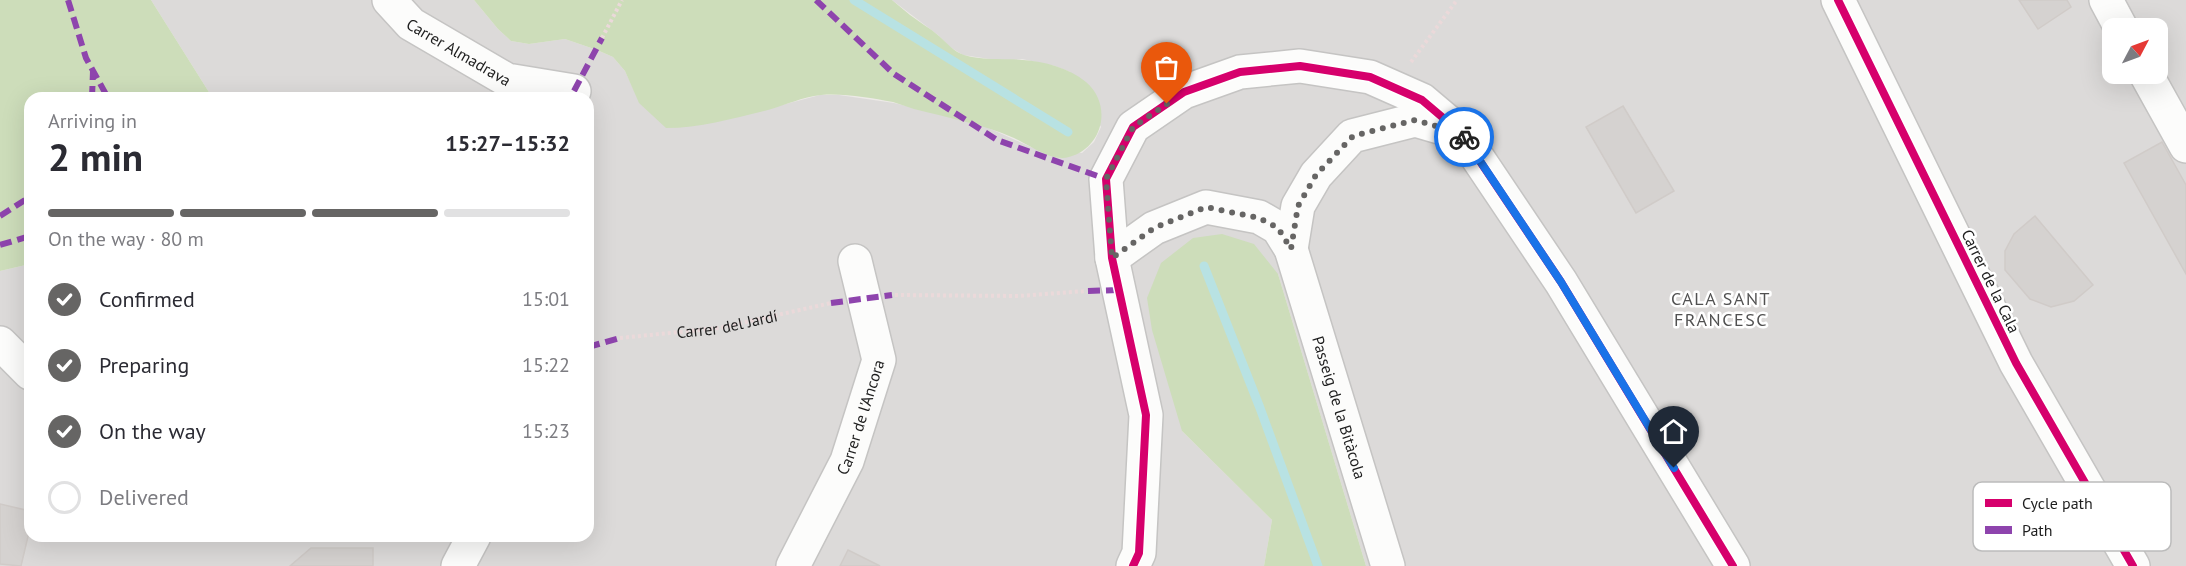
<!DOCTYPE html>
<html lang="en">
<head>
<meta charset="utf-8">
<style>
	:root { --surface:#fff; --page:#f7f7f7; --text:#2b2b33; --muted:#7c7c81; --line:#e1e1e2; --accent:#666564 }
	body { margin:0; font-family:"PT Sans",sans-serif; background:var(--page); color:var(--text); height:100vh; display:flex; flex-direction:column; font-size:22px; white-space:nowrap }
	* { box-sizing:border-box; margin:0 }
	p { font-size:20px; color:var(--muted) }
	.icon { flex:none; width:33px; height:33px; fill:none; stroke:currentColor; stroke-width:2; stroke-linecap:round; stroke-linejoin:round }
	.map { position:relative; flex:1; overflow:hidden }
	.side { position:absolute; left:24px; top:92px; width:570px; height:450px; display:flex; flex-direction:column; background:var(--surface); border-radius:18px; box-shadow:0 6px 24px #0002 }
	.side>* { flex:none }
	.needle { width:39px; rotate:49deg }
	.controls { position:absolute; left:2102px; top:18px; display:grid; gap:12px }
	.controls a { display:grid; place-items:center; width:66px; height:66px; border-radius:12px; background:var(--surface); box-shadow:0 6px 24px #0002; font-size:30px }
	.pin { position:absolute; display:grid; place-items:center; width:51px; height:51px; color:#fff; margin:-62px -26px; border-radius:50% 50% 50% 0; rotate:-45deg; box-shadow:0 0 6px #0007 }
	.pin .icon { rotate:45deg }
	.courier { position:absolute; display:grid; place-items:center; width:60px; height:60px; margin:-30px; border:4px solid #1a73e8; border-radius:50%; background:#fff; color:#222; box-shadow:0 2px 8px #0007 }
	.headline em { font-style:normal; font-weight:700 }
	.headline div { display:flex; flex-direction:column-reverse }
	.headline { display:flex; align-items:center; justify-content:space-between; height:102px; padding:0 24px }
	h1 { font-size:39px; font-weight:700; line-height:45px }
	.bar { display:grid; grid-template-columns:repeat(4,1fr); gap:9px 6px; align-content:center; height:72px; padding:0 24px }
	.bar i { height:8px; border-radius:4px; background:var(--line) }
	.bar .selected { background:var(--accent) }
	.bar p { grid-column:span 4 }
	ol { padding:0 24px; list-style:none }
	li { display:flex; align-items:center; gap:18px; height:66px }
	li p { margin-inline-start:auto }
	li .icon { padding:6px; border-radius:50%; background:var(--accent); color:#fff; stroke-width:4 }
	li:last-child { color:var(--muted) }
	li i { width:33px; height:33px; border:3px solid var(--line); border-radius:50% }
	.map>svg:first-child { display:block }
	.residential { fill:#dcdad9; fill-rule:evenodd }
	.forest { fill:#cdddba }
	.lines { fill:none; stroke-linecap:round; stroke-linejoin:round }
	.stream { stroke:#b8e2e3; stroke-width:9 }
	.building { fill:#d5d2d0; stroke:#d0cbc8; stroke-width:1.5 }
	.minor-casing { stroke:#c5c4c3; stroke-width:36 }
	.path { stroke:#ebd9da; stroke-width:4; stroke-dasharray:3 3; stroke-linecap:butt }
	.minor { stroke:#fcfcfb; stroke-width:33 }
	.quiet { stroke:#8e44ad; stroke-width:6; stroke-dasharray:12 6; stroke-linecap:butt }
	.cycleway-casing { stroke:#fff; stroke-width:11 }
	.cycleway { stroke:#d6006c; stroke-width:8 }
	.done { stroke:#666564; stroke-width:6; stroke-dasharray:0 10.8 }
	.route { stroke:#1a73e8; stroke-width:8 }
	.labels { text-anchor:middle; stroke-width:5; stroke-linejoin:round; paint-order:stroke }
	.street-label { font-size:16px; fill:#1e1e1e; stroke:#fff }
	.neighbourhood-label { font-size:18px; letter-spacing:1.5px; fill:#515151; stroke:#fff }
	.key { fill:#fff; stroke:#bcbcbc; stroke-width:1.5 }
	.key-label { font-size:16px; fill:#1e1e1e }
</style>
</head>
<body>
<div class="map">
<svg width="2186" height="566" viewBox="0 0 2186 566">
	<rect width="100%" height="100%" fill="#edeae7"/>
	<path class="residential" d="M151,0H474L498,29L511,41L529,44L565,39L597,50L613,57L625,71L640,103L752,113L820,95H839L894,103L966,120L982,125L1031,147L1082,153L1094,142L1101,127L1070,72L1055,66L1022,59L1003,61L963,55L950,47L938,35L892,0H2186V566H1366L1278,274L1182,431L1272,520L1264,566H0V271L30,264V536H588V98L212,97ZM2112,28H2157V74H2112Z"/>
	<g class="forest">
		<path d="M0,0H151L212,97L30,98V264L0,271Z"/>
		<path d="M474,0H892C898,5 904,10 910,15C919,22 930,28 939,36C947,43 954,52 964,55C983,61 1003,58 1023,60C1044,61 1069,68 1086,82C1113,105 1103,148 1069,157C1052,162 1030,145 1014,138C982,124 949,118 914,109C907,107 900,104 893,102C870,98 844,93 821,95C802,97 786,105 768,110C734,118 701,128 666,128L639,103L625,71L613,57L597,50L565,39L529,44L511,41L498,29Z"/>
		<path d="M1222,234L1254,244L1278,274L1366,566H1264L1272,520L1182,431L1152,330L1147,298L1161,263L1193,238Z"/>
	</g>
	<g class="lines">
		<g class="stream">
			<path d="M854,0L1068,132"/>
			<path d="M1204,266L1260,408L1318,566"/>
		</g>
	</g>
	<g class="building">
		<path d="M2019,0H2067L2071,7L2038,29Z"/>
		<path d="M1623,106L1674,191L1636,213L1586,127Z"/>
		<path d="M2162,142L2186,185V274L2124,163Z"/>
		<path d="M2035,216L2093,285L2074,301L2051,307L2030,299L2005,270V251L2014,234Z"/>
		<path d="M0,504L30,511V528L21,566L0,564Z"/>
		<path d="M311,548H373V566H290Z"/>
		<path d="M848,550L880,566H840Z"/>
	</g>
	<g class="lines">
		<defs>
			<g id="minor">
				<path id="s2" d="M389,0L411,24L507,80L574,91"/>
				<path d="M1838,0L2016,363L2133,566"/>
				<path d="M2106,0L2121,28"/>
				<path d="M2146,74L2186,146"/>
				<path d="M1291,249L1298,206L1316,175L1352,136L1415,120L1456,132"/>
				<path id="s3" d="M1112,258L1154,228L1206,207L1259,217L1278,228L1291,249L1388,566"/>
				<path d="M0,343L30,373"/>
				<path d="M458,566L474,536"/>
				<path id="s4" d="M793,566L847,461L879,360L855,261"/>
				<path d="M1133,566L1139,553L1146,415L1112,258L1106,179L1133,127L1184,92L1240,72L1300,66L1370,77L1422,100L1461,133L1561,282L1733,566"/>
			</g>
		</defs>
		<use href="#minor" class="minor-casing"/>
		<g class="path">
			<path d="M602,38L622,0"/>
			<path d="M1411,62L1457,0"/>
			<path d="M895,295L1019,296L1086,291"/>
			<path id="s1" d="M620,338L719,328L831,303"/>
		</g>
		<use href="#minor" class="minor"/>
		<g class="quiet">
			<path d="M68,0L86,58L108,98"/>
			<path d="M816,0L894,74L997,140L1106,179"/>
			<path d="M574,91L602,38"/>
			<path d="M92,98L93,71"/>
			<path d="M0,216L25,200L30,193"/>
			<path d="M0,245L30,236"/>
			<path d="M1088,291L1119,290"/>
			<path d="M831,303L892,295"/>
			<path d="M588,347L620,338"/>
		</g>
		<defs>
			<g id="cycleway">
				<path d="M1838,0L2016,363L2133,566"/>
				<path d="M1133,566L1139,553L1146,415L1112,258L1106,179L1133,127L1184,92L1240,72L1300,66L1370,77L1422,100L1461,133L1561,282L1733,566"/>
			</g>
		</defs>
		<use href="#cycleway" class="cycleway-casing"/>
		<use href="#cycleway" class="cycleway"/>
	</g>
	<g class="lines">
		<path class="done" d="M1167,104L1133,127L1106,179L1112,258L1154,228L1206,207L1259,218L1278,228L1291,249L1298,206L1316,175L1353,136L1415,120L1461,133L1464,137"/>
		<path class="route" d="M1464,137L1561,282L1674,468"/>
	</g>
	<g class="labels">
		<g class="street-label">
			<text dy="6" stroke="none"><textPath href="#s2" startOffset="88">Carrer Almadrava</textPath></text>
			<text transform="translate(1991 281) rotate(64)" y="6">Carrer de la Cala</text>
			<text dy="6" stroke="none"><textPath href="#s1" startOffset="108">Carrer del Jardí</textPath></text>
			<text dy="6" stroke="none"><textPath href="#s3" startOffset="374">Passeig de la Bitàcola</textPath></text>
			<text dy="6" stroke="none"><textPath href="#s4" startOffset="164">Carrer de l'Ancora</textPath></text>
		</g>
		<g class="neighbourhood-label">
			<text x="1721" y="305">CALA SANT<tspan x="1721" dy="21">FRANCESC</tspan></text>
		</g>
	</g>
	<rect x="1973" y="482" width="198" height="69" rx="9" class="key"/>
	<rect x="1985" y="499" width="27" height="8" fill="#d6006c"/>
	<rect x="1985" y="526" width="27" height="8" fill="#8e44ad"/>
	<g class="key-label">
		<text x="2022" y="509">Cycle path</text>
		<text x="2022" y="536">Path</text>
	</g>
</svg>
<div class="controls">
<a><svg class="needle" viewBox="-14 -14 28 28"><path d="M0-13l5 13h-10z" fill="#e53935"/><path d="M0 13l5-13h-10z" fill="#7c7c81"/></svg></a>
</div>
<div class="pin" style="left:1167px;top:104px;background:#ea580c"><svg class="icon" aria-label="bag" viewBox="0 0 24 24"><path d="M5 8h14l-1 12H6zM9 8a3 3 0 0 1 6 0"/></svg></div>
<div class="pin" style="left:1674px;top:468px;background:#1f2937"><svg class="icon" aria-label="home" viewBox="0 0 24 24"><path d="M3 11l9-7 9 7M6 9v11h12V9"/></svg></div>
<div class="courier" style="left:1464px;top:137px"><svg class="icon" aria-label="bike" viewBox="0 0 24 24"><circle cx="6" cy="16" r="4"/><circle cx="18" cy="16" r="4"/><path d="M6 16l4-8h5l3 8M10 8l3 8H6M13 5h3"/></svg></div>
<section class="side">
<div class="headline"><div><h1>2 min</h1><p>Arriving in</p></div><em>15:27–15:32</em></div>
<div class="bar"><i class="selected"></i><i class="selected"></i><i class="selected"></i><i></i><p>On the way · 80 m</p></div>
<ol>
<li><svg class="icon" aria-label="check" viewBox="0 0 24 24"><path d="M5 12l5 5 9-10"/></svg>Confirmed<p>15:01</p></li>
<li><svg class="icon" aria-label="check" viewBox="0 0 24 24"><path d="M5 12l5 5 9-10"/></svg>Preparing<p>15:22</p></li>
<li><svg class="icon" aria-label="check" viewBox="0 0 24 24"><path d="M5 12l5 5 9-10"/></svg>On the way<p>15:23</p></li>
<li><i></i>Delivered</li>
</ol>
</section>
</div>
</body>
</html>
